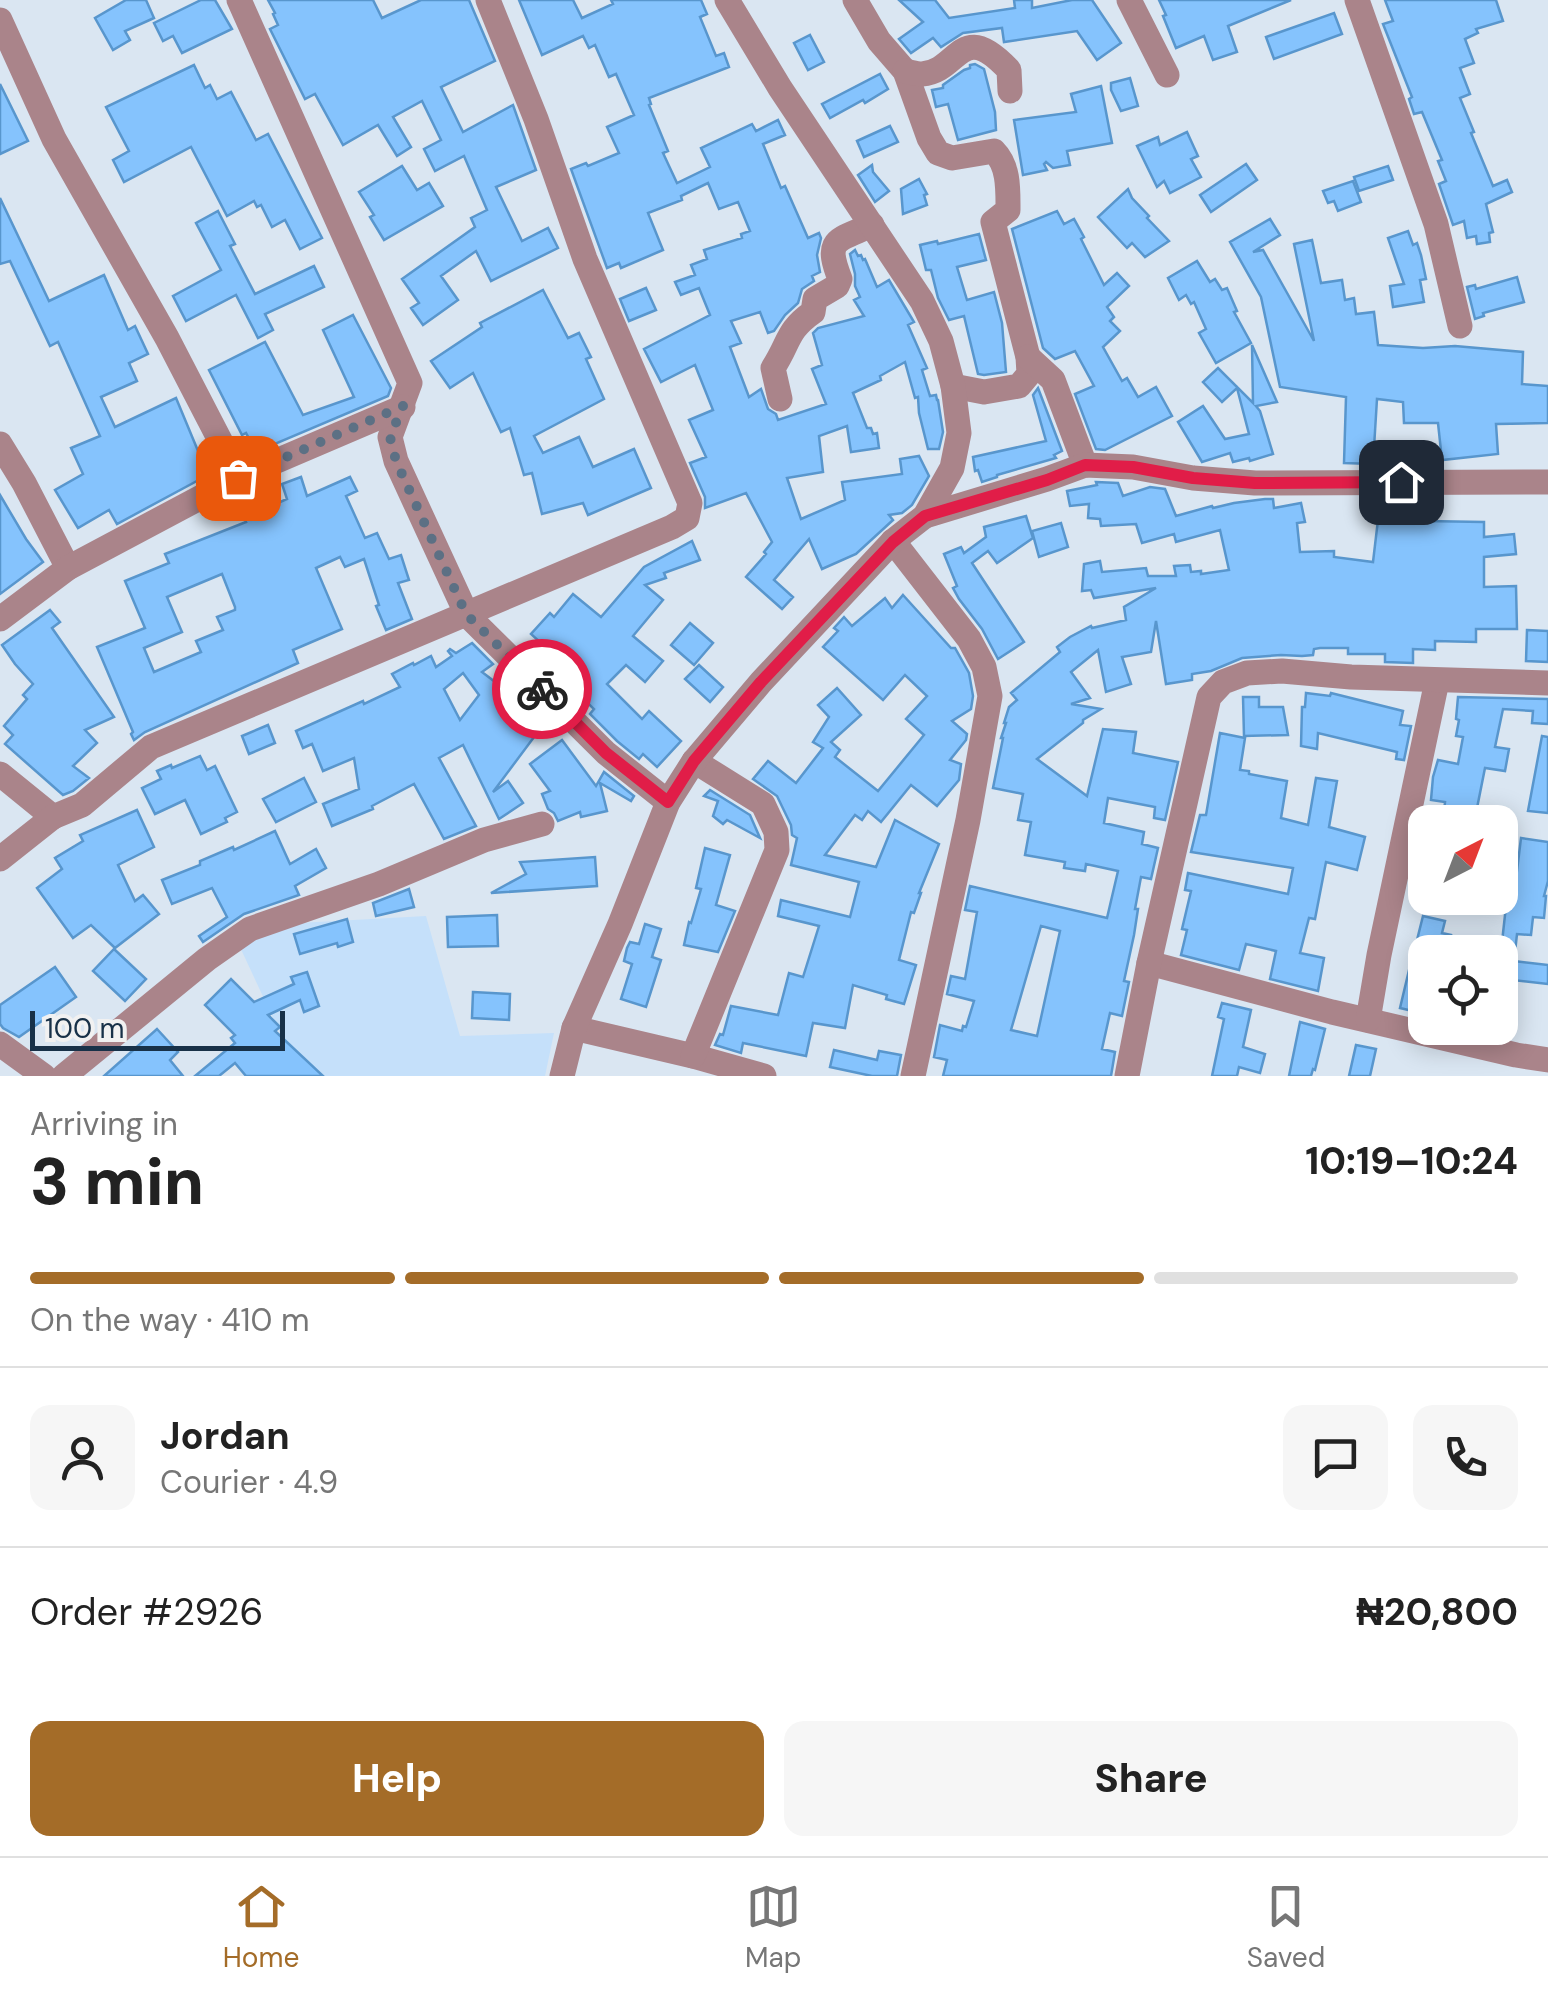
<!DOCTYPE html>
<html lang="en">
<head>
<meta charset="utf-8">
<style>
	:root { --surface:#fff; --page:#f6f6f6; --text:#222; --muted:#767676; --line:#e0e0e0; --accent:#a46c28 }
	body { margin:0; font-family:"DM Sans",sans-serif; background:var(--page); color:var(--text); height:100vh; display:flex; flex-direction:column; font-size:38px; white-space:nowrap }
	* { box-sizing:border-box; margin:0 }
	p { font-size:32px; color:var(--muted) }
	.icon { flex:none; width:55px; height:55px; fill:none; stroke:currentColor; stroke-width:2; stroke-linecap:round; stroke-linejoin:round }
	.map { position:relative; height:1076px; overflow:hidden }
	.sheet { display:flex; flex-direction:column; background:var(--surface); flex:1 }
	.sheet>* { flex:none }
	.needle { width:65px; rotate:42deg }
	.buttons { position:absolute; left:1408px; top:805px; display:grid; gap:20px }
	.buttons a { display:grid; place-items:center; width:110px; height:110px; border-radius:20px; background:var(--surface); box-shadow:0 5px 25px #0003; font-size:50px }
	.scale { position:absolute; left:30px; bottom:25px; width:255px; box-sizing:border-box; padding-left:10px; border:5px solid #183148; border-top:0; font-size:28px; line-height:35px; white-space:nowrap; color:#183148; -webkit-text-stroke:8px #f1f1f1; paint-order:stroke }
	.pin { position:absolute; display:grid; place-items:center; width:85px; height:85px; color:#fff; margin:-42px; border-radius:20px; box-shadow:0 5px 15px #0006 }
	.courier { position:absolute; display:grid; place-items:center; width:100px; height:100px; margin:-50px; border:8px solid #e11d48; border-radius:50%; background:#fff; color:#222; box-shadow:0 2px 12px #0007 }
	.overview em { font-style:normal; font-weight:800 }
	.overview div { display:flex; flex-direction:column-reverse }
	.overview { display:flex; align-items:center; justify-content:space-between; height:170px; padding:0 30px }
	h1 { font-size:65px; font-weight:800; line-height:75px }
	.bar { display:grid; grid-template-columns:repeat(4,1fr); gap:15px 10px; align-content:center; height:120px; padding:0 30px }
	.bar i { height:12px; border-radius:8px; background:var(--line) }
	.bar .selected { background:var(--accent) }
	.bar p { grid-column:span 4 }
	.line { display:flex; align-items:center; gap:25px; padding:0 30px; border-top:2px solid var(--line) }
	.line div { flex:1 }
	.round { display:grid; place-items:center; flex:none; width:105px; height:105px; border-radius:20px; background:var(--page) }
	.button { display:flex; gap:20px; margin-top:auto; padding:20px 30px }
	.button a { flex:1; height:115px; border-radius:20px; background:var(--accent); color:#fff; font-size:40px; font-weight:800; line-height:115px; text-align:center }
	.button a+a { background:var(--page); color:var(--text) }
	.tab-bar { display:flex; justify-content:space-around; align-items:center; height:140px; border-top:2px solid var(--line); background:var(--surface); font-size:28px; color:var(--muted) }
	.tab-bar a { display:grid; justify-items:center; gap:5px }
	.tab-bar .selected { color:var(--accent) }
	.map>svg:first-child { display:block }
	.built { fill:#c5e0fa }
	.building { fill:#85c3fd; stroke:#5896cd; stroke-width:2.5; fill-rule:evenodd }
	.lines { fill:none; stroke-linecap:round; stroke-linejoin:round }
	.minor { stroke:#aa848a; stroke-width:25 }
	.done { stroke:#5c7084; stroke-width:10; stroke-dasharray:0 18 }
	.route { stroke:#e11d48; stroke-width:12 }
</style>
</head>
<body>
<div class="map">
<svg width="1548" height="1076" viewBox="0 0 1548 1076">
	<rect width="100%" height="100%" fill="#dae6f2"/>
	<path class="built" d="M426,916L460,1036L554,1033L545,1076H300L239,945L299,923Z"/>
	<g class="building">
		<path d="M126,0H146L154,18L125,31L130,40L113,50L95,18Z"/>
		<path d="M201,0H215L232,29L182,53L173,36L163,41L154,23Z"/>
		<path d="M268,0H373L382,18L421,0H469L495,61L441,87L463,132L513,105L536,170L496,187L522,241L548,228L558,248L491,281L476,251L441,276L458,300L423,325L411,308L419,303L402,279L475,227L471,218L487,210L464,156L435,171L424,149L441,140L422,101L393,117L411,147L397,156L378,125L343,145L315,94L305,99L270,29L278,25L273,14L275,13Z"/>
		<path d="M519,0H573L582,18L613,4L611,0H701L707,14L700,17L716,56L724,53L729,67L649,98L651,104L649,105L668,151L663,153L677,183L710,167L701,148L752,124L756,131L778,120L785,135L763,144L781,188L785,186L808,238L819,233L821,238L817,255L820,272L812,276L814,281L802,289L798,303L785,315L774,331L768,333L760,312L731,321L741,343L730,347L749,397L761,389L768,409L776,414L778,420L826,404L812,369L822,365L813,333L818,328L864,316L854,300L860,297L855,286V274L850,254L855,250L858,256L861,255L863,260L865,259L877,287L889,280L914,322L908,325L927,368L922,370L930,396L936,395L937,400H938L943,432L939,449H928L919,413L918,397L915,398L905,362L880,376L881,380L853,393L867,428H871L873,434L877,433L879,448L851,452L847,426L819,436L823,472L787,478L801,519L845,500L842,482L902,474L900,459L919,456L929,476L912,505L902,513L889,515L893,520L856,554L822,569L809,539L774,580L793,597L782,609L746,577L766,554L764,552L772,542L746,493L705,508V497L690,463L706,457L689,420L713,410L695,365L661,382L644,349L710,315L699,288L681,295L675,282L695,275L691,265L707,259L704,250L742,238L741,234L750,231L738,202L719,209L708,183L681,196L682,200L648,213L663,250L621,268L619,263L607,268L571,169L586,163L588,166L619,153L607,127L634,115L616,74L609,77L595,45L589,48L583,36L542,55Z"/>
		<path d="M899,0H935L949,18L1015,8L1014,0H1032V8L1072,0H1092L1121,43L1097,60L1077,31L1004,42L1002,28L963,33L941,47L933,38L911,53L899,39L923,22Z"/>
		<path d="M1159,0H1291L1228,26L1237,52L1213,60L1204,36L1176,48L1163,16L1166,15Z"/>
		<path d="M1385,0H1496L1503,21L1476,29L1478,33L1465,39L1474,63L1460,68L1470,94L1460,98L1474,132L1471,133L1493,186L1507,180L1512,192L1486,204L1493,232L1489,233L1490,242L1477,244L1476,236L1467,238L1464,221L1453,225L1439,184L1446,181L1438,161L1442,160L1422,112L1414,114L1409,99L1412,97L1383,24L1393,21Z"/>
		<path d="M1334,13L1342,34L1274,59L1266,37Z"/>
		<path d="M810,35L824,62L808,70L794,43Z"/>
		<path d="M975,64L984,69L995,112L996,130L958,140L948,104L936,107L932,90L943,88V85L964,70L970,68V65Z"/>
		<path d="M194,65L205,88L210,85L217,99L231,92L256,140L268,134L322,238L300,249L285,220L272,227L261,205L257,207L254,201L227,216L191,147L124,182L113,160L129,151L106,107Z"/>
		<path d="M880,74L888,89L865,103L863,100L830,118L822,104Z"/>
		<path d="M1130,78L1138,106L1121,111L1111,90V83Z"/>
		<path d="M0,84L28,141L0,154Z"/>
		<path d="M1101,86L1112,143L1067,151L1070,165L1053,168L1046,162L1044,164L1047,170L1023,175L1014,120L1076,112L1071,94Z"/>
		<path d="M890,126L898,142L864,157L857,141Z"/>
		<path d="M1187,132L1198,156L1191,159L1201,177L1170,193L1164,181L1157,187L1137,146L1158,137L1160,145Z"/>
		<path d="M1246,164L1257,180L1211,212L1200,195Z"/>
		<path d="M872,165L873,172L889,191L875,202L858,175Z"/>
		<path d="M402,166L417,190L429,183L443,206L384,240L370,217L374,215L359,192Z"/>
		<path d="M1388,166L1393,180L1359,191L1354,177Z"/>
		<path d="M919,179L927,194L924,195L927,205L903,214L901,189Z"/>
		<path d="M1353,181L1361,202L1338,211L1334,201L1328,203L1323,191Z"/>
		<path d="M1128,189L1132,198L1149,216L1147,218L1169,241L1145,257L1132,243L1127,248L1098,217Z"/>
		<path d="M0,198L49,301L104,275L128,330L135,326L148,354L129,363L137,381L101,397L115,427L176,398L208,475L117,524L109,510L78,528L55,490L83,474L71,448L100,436L58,342L50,346L10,261L0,264Z"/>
		<path d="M218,211L235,244L230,246L255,294L314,266L324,287L265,314L273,330L258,338L236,295L186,321L173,296L221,270L196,223Z"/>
		<path d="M1057,211L1064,224L1074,219L1084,237L1081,239L1104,285L1117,273L1129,286L1107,307L1114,317L1110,321L1120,331L1103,347L1122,381L1127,378L1138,397L1156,387L1172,416L1105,450L1096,449L1075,394L1094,386L1075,351L1055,359L1043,348L1012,229Z"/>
		<path d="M1270,219L1280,235L1253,252L1263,250L1314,341L1294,244L1312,240L1321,283L1342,280L1345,300L1354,298L1356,314L1374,312L1378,345L1423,348L1455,346L1523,352L1522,384L1548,386V423L1496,424L1498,454L1442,460L1438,423H1404L1403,402L1377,399L1373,464L1344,463L1346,397L1280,387L1261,297L1230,242Z"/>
		<path d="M1408,231L1413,245L1417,243L1421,255L1426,279L1420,280L1424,302L1393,307L1390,286L1404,284L1388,238Z"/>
		<path d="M979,234L986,260L957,267L967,300L994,292L1002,323L1006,372L984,375L978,374L964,316L949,320L938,298L931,270H926L920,245L937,241L938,244Z"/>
		<path d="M1197,261L1210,282L1215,279L1222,290L1227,288L1237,311L1234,312L1251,343L1216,363L1199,333L1206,329L1194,302L1191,304L1186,295L1179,300L1168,278Z"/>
		<path d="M1517,277L1524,302L1483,313L1484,316L1475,319L1467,287L1475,285L1476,289Z"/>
		<path d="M646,288L656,310L629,321L620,299Z"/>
		<path d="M543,290L568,338L579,333L591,357L586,359L604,399L534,436L543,453L579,437L593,467L634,449L651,488L588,515L583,503L542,514L532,473L524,475L510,428L501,432L473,373L450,388L431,361L482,327L480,323Z"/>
		<path d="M353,315L391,388L388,396L256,452L246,433L242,435L209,370L265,342L303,415L354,397L323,330Z"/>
		<path d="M1252,345L1277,402L1256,406L1260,411L1273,454L1250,461L1249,458L1233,462L1230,453L1202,462L1178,422L1203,406L1225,439L1249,434L1237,388L1222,402L1203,382L1218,368L1253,403Z"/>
		<path d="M1038,388L1062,451L1054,455L1056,458L997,475V477L982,482L978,470L975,471L973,457L1046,441L1033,395Z"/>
		<path d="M301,477L307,496L350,477L357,491L346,496L365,538L377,533L389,559L401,555L409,580L398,583L412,619L386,630L376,606L379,605L364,559L345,567L340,557L316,568L342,629L293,650L298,663L145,732L134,740L131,734L133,732L97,647L145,628L125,581L169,563L165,554L246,522L244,518L287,499L282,484ZM222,574L235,607V610L217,617L223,630L196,641L201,652L154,672L144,648L182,632L167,597Z"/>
		<path d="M1096,482L1118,483L1123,496L1150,487L1165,489L1176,516L1212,506L1213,508L1234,503L1265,499H1273L1274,508L1301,503L1305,522L1297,523L1300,552L1334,551V557L1373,562L1380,503L1419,507V515H1425V521L1484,522V537L1514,534L1516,554L1484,557V587L1516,586L1517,629H1476V642L1435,641V650L1413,649V663L1385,662V654H1348V648H1320L1314,649L1313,655L1302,656L1281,655L1242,658L1211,671L1192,674V680L1166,684L1156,621L1151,652L1122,657L1131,684L1106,692L1098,650L1071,672L1090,698L1071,704L1101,709L1083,720V723L1037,759L1087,796L1103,729L1136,732L1133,753L1178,762L1165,820L1154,818L1155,807L1108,798L1104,823L1144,832L1142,844L1158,848L1151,879L1141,877L1135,909H1138L1134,935L1124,981L1129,982L1122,1016L1110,1013L1102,1049L1115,1052L1111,1076H943L947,1060L934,1057L940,1025L962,1031L963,1026L966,1027L974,1001L947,994L951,976L965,979L977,912L965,910L970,886L1107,918L1118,871L1086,864L1085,871L1064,868L1065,862L1025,855L1031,822L1018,820L1023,794L993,788L1003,738H1001L1006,723H1004L1009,707L1017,700L1011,693L1060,652L1057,647L1070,637L1091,626L1092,628L1126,620L1124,607L1156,588L1094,598L1091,590L1082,591L1084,564L1100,561L1102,572L1146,568L1148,576H1176L1174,566L1190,565L1191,572L1201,571V574L1229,570L1220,530L1176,542L1174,534L1142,543L1136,524L1101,526L1100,519L1088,518L1089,504L1070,506L1067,491L1097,485ZM1041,926L1060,931L1037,1036L1011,1030Z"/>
		<path d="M0,495L26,539L43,562L0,594Z"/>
		<path d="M1026,516L1033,538L997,563L988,551L972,563L1024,642L998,659L982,629L959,599L953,588L957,586L944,554L961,547L964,553L986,537L984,527Z"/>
		<path d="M1061,523L1068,547L1039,557L1032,531Z"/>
		<path d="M692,541L700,560L664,573L666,578L645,585L663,600L633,636L663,661L645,682L626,665L607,684L642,719L649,711L681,741L657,767L643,754L639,759L617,741L590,714L594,709L569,685L577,676L531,634L550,613L554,617L573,594L601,617L644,567Z"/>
		<path d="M903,595L951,648H955L969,673L973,696L971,709L952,721L967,734L966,740L950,760L961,764L959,780L937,806L911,785L881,822L868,811L862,820L855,815L825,855L876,867L895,820L939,844L919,893H921L914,913L911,912L899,960L916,965L904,1004L886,999L887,995L853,985L845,1028L813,1023L806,1056L743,1043L741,1053L715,1045L720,1034L723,1035L731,1006L778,1015L789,973L803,977L819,926L778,916L781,900L850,917L859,882L791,865L797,838L792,835L791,825L777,796L753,779L768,761L796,783L823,748L813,742L829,717L818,705L837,688L861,715L831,742L840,750L835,757L878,791L924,735L906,719L927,696L905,675L883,700L823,647L838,631L834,628L844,617L852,626L885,598L892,608Z"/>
		<path d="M50,610L60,622L52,628L114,717L85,730L97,743L73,766L89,778L73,791L63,795L5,744L13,735L4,726L27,699L23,695L33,684L15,664L2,645Z"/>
		<path d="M690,623L713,643L694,665L671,645Z"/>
		<path d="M1527,630L1548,631V662L1526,661Z"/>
		<path d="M472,643L493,664L482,672L546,721L493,792L508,781L523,803L499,819L463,745L439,758L476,826L444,839L414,784L372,806L373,809L332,826L323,804L359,789L354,758L323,771L312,744L303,748L296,731L363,701L364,704L400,687L392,674L413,663L414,665L431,656L436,667L452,656L448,651L450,649L456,653ZM463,673L479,695L460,720L444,689Z"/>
		<path d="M699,665L723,687L710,702L685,679Z"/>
		<path d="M1306,693L1330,696L1331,693L1403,711L1400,725L1411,726L1404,760L1396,759L1397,752L1318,733L1317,749L1301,746L1302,707H1305Z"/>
		<path d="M1243,697H1259V707H1283L1288,735L1244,736Z"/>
		<path d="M1458,697L1548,699V724L1532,723L1533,711L1503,709L1495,747L1509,749L1505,771L1485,768L1476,813L1470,811L1468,822H1443L1445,802L1431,800L1433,777L1438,760L1458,764L1463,737L1456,736L1459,720L1456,719Z"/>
		<path d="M268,725L275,743L249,754L242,736Z"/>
		<path d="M1220,733L1245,738L1240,770L1249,771V774L1287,781L1281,818L1308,825L1316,778L1337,781L1329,827L1365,837L1357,870L1326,862L1315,919L1309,918L1300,953L1324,958L1318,991L1270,979L1276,951L1246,944L1239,970L1181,955L1187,930L1182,929L1191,891L1185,890L1188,873L1288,894L1293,868L1191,852L1200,815H1206Z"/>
		<path d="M1542,736L1548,737V813L1528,811Z"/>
		<path d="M562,740L596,786L604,772L634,796L631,801L600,783L607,811L581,817L580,812L558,821L554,813L548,809L542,794L550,791L530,764Z"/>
		<path d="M200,756L207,770L215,766L237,812L225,818L227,822L201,834L185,800L155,814L142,788L161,779L157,771L171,765L172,768Z"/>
		<path d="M304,778L316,802L276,822L263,799Z"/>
		<path d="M710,790L750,815L760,838L727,820L723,824L713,816L718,801L704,796Z"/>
		<path d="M137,810L154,847L118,865L135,901L143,895L159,914L115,948L91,925L73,938L37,888L62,869L55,858L83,841L80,835Z"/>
		<path d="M275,831L290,864L316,849L326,868L295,886L299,895L244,914L203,942L199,936L227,917L212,888L172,904L162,880L200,865V861L233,847L234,850Z"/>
		<path d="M1521,838L1548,842V881L1544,896H1546L1544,918L1533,917L1531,935L1517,934L1515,952L1501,951L1508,888L1511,878L1516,879Z"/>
		<path d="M705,848L730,855L716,905L735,911L718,952L684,945L689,922L691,923L701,889L696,888Z"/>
		<path d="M595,857L597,886L491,893L526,874L520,862Z"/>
		<path d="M409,889L414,907L376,916L373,903Z"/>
		<path d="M497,915L498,946L448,947L447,917Z"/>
		<path d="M1423,916L1445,921L1442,933L1451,935L1447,952H1414Z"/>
		<path d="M347,919L353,942L338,947L337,943L300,954L294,934Z"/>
		<path d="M645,924L661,929L652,957L661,960L646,1007L621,999L632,964L624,961L627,948L630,942L639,944Z"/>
		<path d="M114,949L146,979L125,1001L93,971Z"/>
		<path d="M1514,961L1548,965V984L1512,980Z"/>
		<path d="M1410,966L1425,968V1014L1400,1008Z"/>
		<path d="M55,967L76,997L19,1037L3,1028L0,1024V1005Z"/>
		<path d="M307,972L319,1006L304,1012L300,1000L268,1015L280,1027L275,1031L323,1076H246L235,1063L219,1076H195L235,1043L231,1038L235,1035L205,1005L231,979L254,1002L294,984L291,977Z"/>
		<path d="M473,992L510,994L509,1020L472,1018Z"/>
		<path d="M1222,1003L1251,1010L1243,1047L1265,1054L1260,1073L1239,1067L1237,1076H1212L1224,1019L1218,1017Z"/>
		<path d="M1300,1022L1325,1029L1315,1070L1313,1069L1311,1076H1289Z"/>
		<path d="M157,1029L178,1052L170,1060L183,1076H104Z"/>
		<path d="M1356,1045L1376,1049L1370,1076H1349Z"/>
		<path d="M834,1050L877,1060L879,1051L901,1055L897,1076H872L830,1067Z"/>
	</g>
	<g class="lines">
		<g class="minor">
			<path d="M239,0L410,383L390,437L396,461L467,615L606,753L668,802"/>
			<path d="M855,0L879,41L905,71L929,138L938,153L952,158L994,151C1009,166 1008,189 1008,210L993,222L1028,357L1029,374L1019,386L984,392L953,386"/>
			<path d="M1129,0L1167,75"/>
			<path d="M1357,0L1436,224L1460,326"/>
			<path d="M0,20L54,139L167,338L239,477"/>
			<path d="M905,71C911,72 916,74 922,74C960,71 960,18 1009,70L1010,91"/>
			<path d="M1028,357L1053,380L1085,465"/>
			<path d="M780,399L773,368C790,342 786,331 813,312L815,299L837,286L840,279C824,238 837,241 872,225"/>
			<path d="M0,444L24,483L68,568"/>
			<path d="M925,516L1047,479L1085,465L1133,467L1193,478L1255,483L1548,482"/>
			<path d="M893,541L969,639L984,667L990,696L968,820L913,1076"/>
			<path d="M0,619L68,568L239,477L403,407"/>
			<path d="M0,774L53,817"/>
			<path d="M0,859L53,817L82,805L151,747L672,527L687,518L690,503L585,259L536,119L488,0"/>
			<path d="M1149,963L1332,1012L1516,1055L1548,1060"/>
			<path d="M1368,1020L1379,955L1437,681"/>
			<path d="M574,1028L693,1056L764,1076"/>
			<path d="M0,1044L44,1076"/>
			<path d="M693,1056L777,850L776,832L763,804L694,761"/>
			<path d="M64,1076L207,959L250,929L379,884L484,840L542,824"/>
			<path d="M562,1076L574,1028L620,924L668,802L694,761L761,682L893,541L925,516L952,468L959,433L953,386L941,341L922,301L780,88L727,0"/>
			<path d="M1127,1076L1149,963L1209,697L1223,682L1247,673L1282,671L1351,677L1548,683"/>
		</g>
	</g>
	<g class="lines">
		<path class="done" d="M238,478L403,406L390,437L396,461L466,614L542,689"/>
		<path class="route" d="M542,689L606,753L668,802L694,761L761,682L893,542L925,516L1047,480L1085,465L1133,467L1193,478L1255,483L1401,482"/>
	</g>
</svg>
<div class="buttons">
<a><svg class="needle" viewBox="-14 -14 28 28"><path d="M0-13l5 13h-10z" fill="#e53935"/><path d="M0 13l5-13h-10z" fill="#767676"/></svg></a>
<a><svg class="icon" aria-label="locate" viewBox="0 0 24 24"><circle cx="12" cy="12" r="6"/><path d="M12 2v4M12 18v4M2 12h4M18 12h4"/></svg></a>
</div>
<div class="scale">100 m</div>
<div class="pin" style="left:238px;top:478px;background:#ea580c"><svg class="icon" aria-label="bag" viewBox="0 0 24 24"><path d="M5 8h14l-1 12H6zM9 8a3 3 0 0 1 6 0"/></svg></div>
<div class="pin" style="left:1401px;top:482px;background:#1f2937"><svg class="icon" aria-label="home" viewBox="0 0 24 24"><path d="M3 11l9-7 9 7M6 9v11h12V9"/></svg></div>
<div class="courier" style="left:542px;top:689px"><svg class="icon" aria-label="bike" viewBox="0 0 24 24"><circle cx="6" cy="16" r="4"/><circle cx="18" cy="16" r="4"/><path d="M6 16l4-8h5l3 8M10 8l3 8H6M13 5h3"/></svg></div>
</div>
<section class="sheet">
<div class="overview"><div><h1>3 min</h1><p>Arriving in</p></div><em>10:19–10:24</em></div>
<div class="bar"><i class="selected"></i><i class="selected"></i><i class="selected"></i><i></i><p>On the way · 410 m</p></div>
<div class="line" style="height:180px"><a class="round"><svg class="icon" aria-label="person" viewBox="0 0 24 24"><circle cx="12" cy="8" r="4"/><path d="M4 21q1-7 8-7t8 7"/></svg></a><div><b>Jordan</b><p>Courier · 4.9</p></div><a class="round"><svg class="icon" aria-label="chat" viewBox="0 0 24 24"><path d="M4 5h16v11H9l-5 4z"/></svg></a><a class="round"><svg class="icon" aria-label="phone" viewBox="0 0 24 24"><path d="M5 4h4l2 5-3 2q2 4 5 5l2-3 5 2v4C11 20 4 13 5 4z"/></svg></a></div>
<div class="line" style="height:130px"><div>Order #2926</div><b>₦20,800</b></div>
<div class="button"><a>Help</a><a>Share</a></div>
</section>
<nav class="tab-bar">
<a class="selected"><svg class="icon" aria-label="home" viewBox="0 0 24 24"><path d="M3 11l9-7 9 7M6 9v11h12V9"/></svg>Home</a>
<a><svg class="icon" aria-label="map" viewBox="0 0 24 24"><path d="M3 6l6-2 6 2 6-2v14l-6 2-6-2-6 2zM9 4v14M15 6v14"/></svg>Map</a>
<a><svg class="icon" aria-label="saved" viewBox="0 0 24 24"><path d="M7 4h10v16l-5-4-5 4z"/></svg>Saved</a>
</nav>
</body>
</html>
